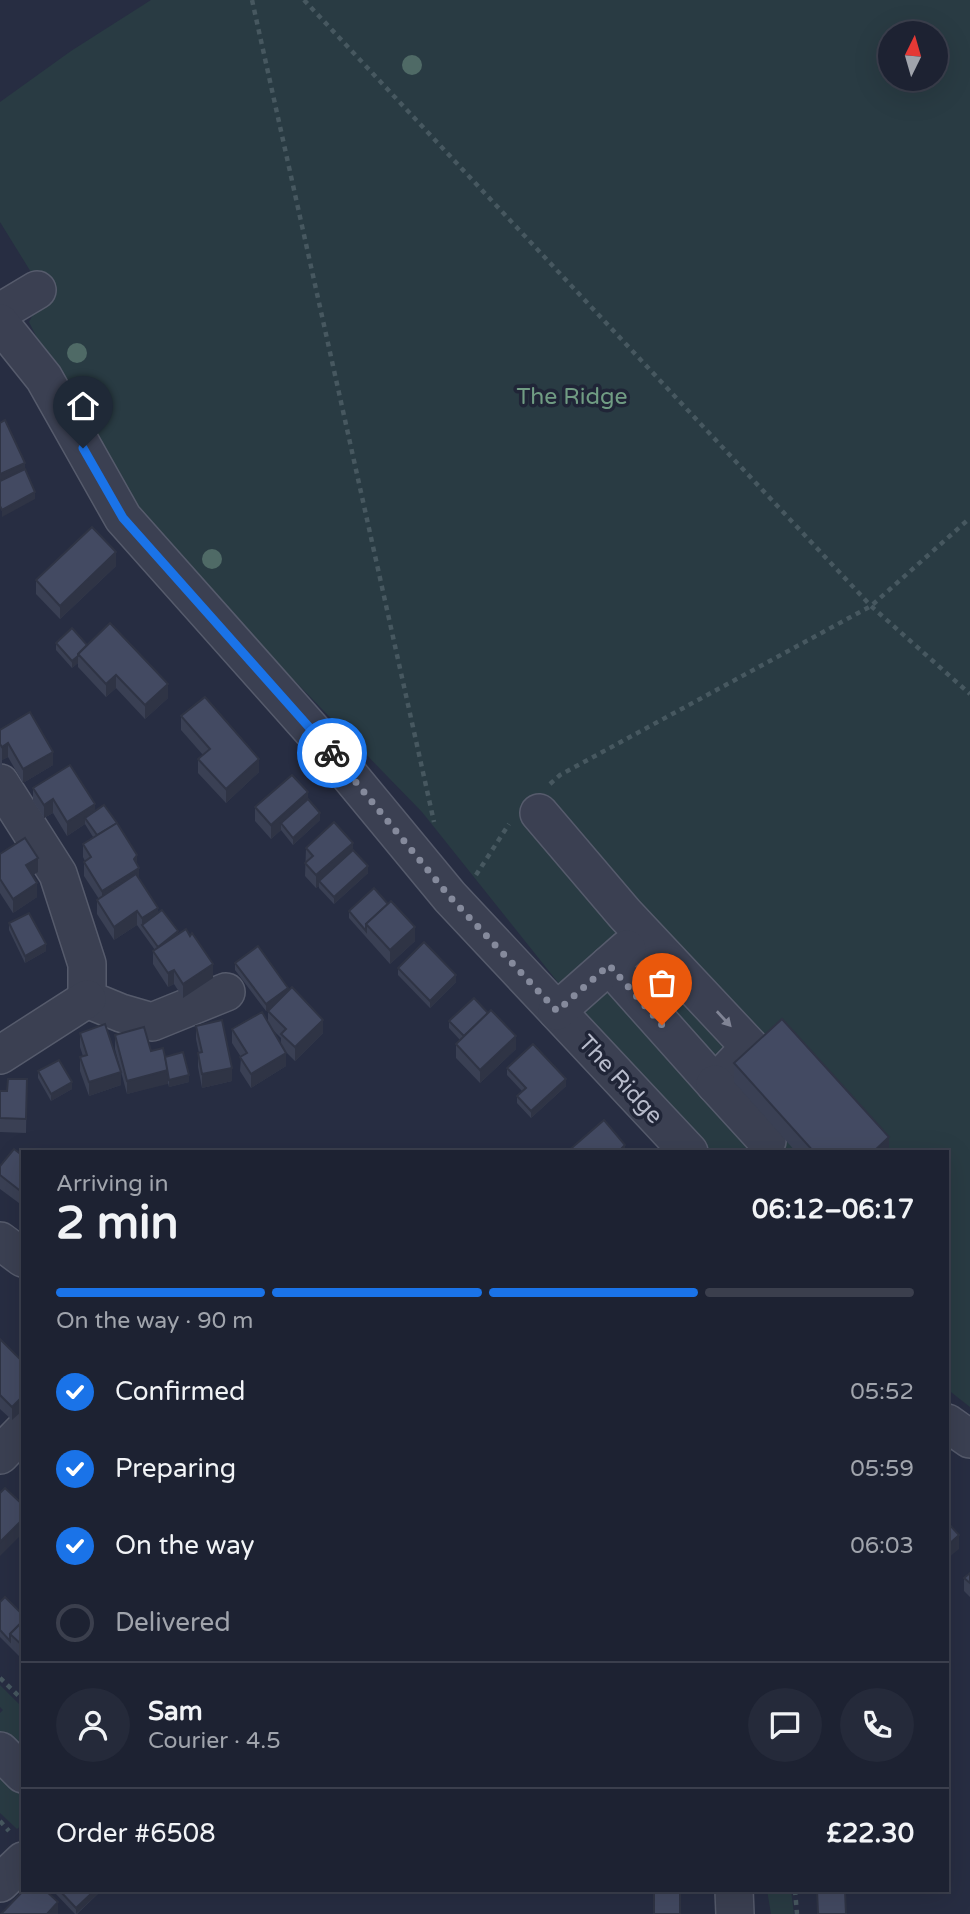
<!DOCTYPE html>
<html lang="en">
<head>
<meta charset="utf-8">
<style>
	:root { --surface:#1d2232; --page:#252a3a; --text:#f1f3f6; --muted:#a0a4ac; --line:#3b3f4d; --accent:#1a73e8 }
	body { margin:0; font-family:"Varela Round",sans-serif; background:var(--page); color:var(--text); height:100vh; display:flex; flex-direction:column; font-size:26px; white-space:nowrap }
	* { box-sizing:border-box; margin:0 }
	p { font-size:23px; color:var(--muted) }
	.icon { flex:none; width:38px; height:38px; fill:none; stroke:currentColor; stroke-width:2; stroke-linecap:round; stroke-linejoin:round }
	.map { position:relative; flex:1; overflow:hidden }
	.panel { position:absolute; left:21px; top:1150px; width:928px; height:742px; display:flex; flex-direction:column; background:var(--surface); border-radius:0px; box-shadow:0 7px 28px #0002,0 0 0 2px var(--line) }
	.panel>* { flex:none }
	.needle { width:46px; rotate:5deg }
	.controls { position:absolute; left:878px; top:21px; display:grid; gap:14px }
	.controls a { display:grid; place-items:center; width:70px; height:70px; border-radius:50%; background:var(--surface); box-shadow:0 7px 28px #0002,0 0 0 2px var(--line); font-size:35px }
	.pin { position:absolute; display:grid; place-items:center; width:60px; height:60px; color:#fff; margin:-72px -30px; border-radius:50% 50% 50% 0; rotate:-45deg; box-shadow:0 0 7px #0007 }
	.pin .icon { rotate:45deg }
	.courier { position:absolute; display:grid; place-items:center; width:70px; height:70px; margin:-35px; border:5px solid #1a73e8; border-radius:50%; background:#fff; color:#222; box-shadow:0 2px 9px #0007 }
	.overview em { font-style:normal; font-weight:800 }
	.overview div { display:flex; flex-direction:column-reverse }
	.overview { display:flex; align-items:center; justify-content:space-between; height:119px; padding:0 35px }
	h1 { font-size:46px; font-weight:800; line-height:52px }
	.bar { display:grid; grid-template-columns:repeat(4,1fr); gap:10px 7px; align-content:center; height:84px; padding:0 35px }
	.bar i { height:9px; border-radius:5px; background:var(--line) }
	.bar .selected { background:var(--accent) }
	.bar p { grid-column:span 4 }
	.line { display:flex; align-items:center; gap:18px; padding:0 35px; border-top:2px solid var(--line) }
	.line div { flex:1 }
	.round { display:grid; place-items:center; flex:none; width:74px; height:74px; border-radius:37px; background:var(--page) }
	ol { padding:0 35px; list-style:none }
	li { display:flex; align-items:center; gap:21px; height:77px }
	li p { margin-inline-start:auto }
	li .icon { padding:7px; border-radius:50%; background:var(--accent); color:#fff; stroke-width:4 }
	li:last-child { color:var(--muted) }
	li i { width:38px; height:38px; border:4px solid var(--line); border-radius:50% }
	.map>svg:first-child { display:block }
	.green { fill:#293b43; fill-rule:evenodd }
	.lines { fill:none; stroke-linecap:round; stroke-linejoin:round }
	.minor-casing { stroke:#565b6c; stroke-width:40 }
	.path { stroke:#475860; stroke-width:4.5; stroke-dasharray:5 5; stroke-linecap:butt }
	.minor { stroke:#3b4052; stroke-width:37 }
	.tree { fill:#4f6a66 }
	.wall { fill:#3a4054; fill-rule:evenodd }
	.shaded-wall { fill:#2f3445 }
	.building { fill:#434a62; stroke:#2f3445; stroke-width:2 }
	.oneway { fill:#808495 }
	.done { stroke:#858a9c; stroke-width:7; stroke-dasharray:0 12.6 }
	.route { stroke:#1a73e8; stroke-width:9 }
	.labels { text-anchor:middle; stroke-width:7; stroke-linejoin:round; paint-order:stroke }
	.park-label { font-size:23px; fill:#709c83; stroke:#202537 }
	.street-label { font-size:23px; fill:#b8bccc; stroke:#202537 }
</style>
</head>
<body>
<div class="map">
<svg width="970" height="1914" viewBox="0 0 970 1914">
	<rect width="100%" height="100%" fill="#272d42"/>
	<g class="green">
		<path d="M151,0H970V1407L947,1389V1152L695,1151L682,1138L422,812L151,533L37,338L29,322L36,309L47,298L0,222V102L71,51ZM891,33H936V79H891Z"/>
		<path d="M0,1685L23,1708V1757L0,1734V1713L3,1710L0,1707Z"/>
		<path d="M0,1764L23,1788V1824L17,1829L0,1813Z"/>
		<path d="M767,1890H791L794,1914H771Z"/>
	</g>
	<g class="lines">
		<defs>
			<g id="minor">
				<path d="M0,312L37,290"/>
				<path d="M0,323L44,378L123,518L317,736L450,897L689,1152"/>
				<path d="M0,783L58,874L87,964V999L121,1013L152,1022L226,992"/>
				<path d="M539,813L625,914L750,1047L715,1084L609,965"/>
				<path d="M557,1011L627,949"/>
				<path d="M0,1055L87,999"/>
				<path d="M715,1084L767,1141"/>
				<path d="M0,1241L23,1258"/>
				<path d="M947,1423L970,1439"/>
				<path d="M0,1455L23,1431"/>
				<path d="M0,1751L23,1774"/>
				<path d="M0,1883L23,1861"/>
				<path d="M734,1890L735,1914"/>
			</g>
		</defs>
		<use href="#minor" class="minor-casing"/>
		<g class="path">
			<path d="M252,0L434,822"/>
			<path d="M304,0L871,606L970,694"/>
			<path d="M550,784L560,775L871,606L970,518"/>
			<path d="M476,875L509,824"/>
			<path d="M0,1678L23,1700"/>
			<path d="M0,1821L9,1831"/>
			<path d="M795,1890L797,1914"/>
		</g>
		<use href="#minor" class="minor"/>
	</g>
	<g class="tree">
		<circle cx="412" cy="65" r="10"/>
		<circle cx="77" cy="353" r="10"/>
		<circle cx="212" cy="559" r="10"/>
	</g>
	<g class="wall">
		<path d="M116,566L60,619L36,594V580Z"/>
		<path d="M56,643L87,645L168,698L145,719L116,688L106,697L78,667V663L72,668L56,650Z"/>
		<path d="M181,716L259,772L226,803L198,773V759L203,755L181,730Z"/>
		<path d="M0,730L53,765L23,783L8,757L2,760V767L0,769Z"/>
		<path d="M33,788L95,811L137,864L139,880L158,914L178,934L213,978L183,998L174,984L168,987L153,964V951L155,950L137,925L114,940L97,914V900L99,899L84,876V862L85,861L83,857V844L93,837L85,824L67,836L53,813L44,818L33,801Z"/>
		<path d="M308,799L320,820L293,845L281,830L271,839L255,821V807Z"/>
		<path d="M306,848L353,850L368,873L334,904L319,888V886L316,888L305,876Z"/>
		<path d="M0,854L38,872L32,875L37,897L13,913L0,893Z"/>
		<path d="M349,911L415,941L390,964L349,918Z"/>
		<path d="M9,923L46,951L25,963L9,930Z"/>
		<path d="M235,963L288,991L323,1033L295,1061L286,1052V1066L251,1088L240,1071L241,1057L232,1043V1029L268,1022V1011L273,1006L266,1011L235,970ZM271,1028L281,1038V1045Z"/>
		<path d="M398,968L456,982L430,1008L398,975Z"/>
		<path d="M488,1013L516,1049L480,1083L456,1058V1044L460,1040L449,1028V1021Z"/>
		<path d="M196,1026L232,1081L202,1088L198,1067V1053H199L196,1039Z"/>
		<path d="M80,1033L121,1085L89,1096L80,1071V1057L83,1056L80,1047Z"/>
		<path d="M115,1035L165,1057L189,1082L169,1087L168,1083L127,1094L115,1049Z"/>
		<path d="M734,1063L889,1152H796L734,1082Z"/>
		<path d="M507,1068L566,1086L531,1118L517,1103V1096L522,1091L507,1075Z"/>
		<path d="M38,1071L72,1089L51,1101L38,1078Z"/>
		<path d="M27,1079L26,1133L0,1132V1091H7Z"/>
		<path d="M23,1156V1206L0,1189V1166Z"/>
		<path d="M0,1339L23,1362L12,1420L0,1409Z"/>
		<path d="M970,1573V1597L964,1591V1578Z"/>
		<path d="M0,1602L23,1615V1660L0,1637Z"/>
		<path d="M55,1890H102L77,1914H75L55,1893Z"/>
	</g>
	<g class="shaded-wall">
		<path d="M25,463V476L0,488V474Z"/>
		<path d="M35,492V499L2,517V510Z"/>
		<path d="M116,552V566L60,619V606Z"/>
		<path d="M78,656V663L72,668V661Z"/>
		<path d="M116,675V688L106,697V684Z"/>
		<path d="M168,684V698L145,719V705Z"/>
		<path d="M8,743V757L2,760V747Z"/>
		<path d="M53,752V765L23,783V769Z"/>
		<path d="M259,759V772L226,803V789Z"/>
		<path d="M308,792V806L281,823V830L271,839V825Z"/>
		<path d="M53,799V813L44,818V805Z"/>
		<path d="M95,804V818H85V824L67,836V822Z"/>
		<path d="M320,813V820L293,845V838Z"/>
		<path d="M353,843V857L319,881V886L316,888V875Z"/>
		<path d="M137,855V869L139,868V882L102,905V891Z"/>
		<path d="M38,858V872L26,879V865Z"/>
		<path d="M368,866V873L334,904V897Z"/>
		<path d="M37,883V897L13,913V899Z"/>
		<path d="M158,908V921L142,925V918Z"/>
		<path d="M137,911V925L114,940V927Z"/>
		<path d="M415,927V941L390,964V950Z"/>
		<path d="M178,931V938L158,954V947Z"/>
		<path d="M46,944V951L25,963V956Z"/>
		<path d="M213,964V978L183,998V984Z"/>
		<path d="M174,970V984L168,987V973Z"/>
		<path d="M456,975V982L430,1008V1001Z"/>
		<path d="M288,988V995L266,1011V1004Z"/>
		<path d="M323,1020V1033L295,1061V1047Z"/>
		<path d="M516,1036V1049L480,1083V1070Z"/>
		<path d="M286,1053V1066L251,1088V1074Z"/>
		<path d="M232,1068V1081L202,1088V1074Z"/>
		<path d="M168,1070V1084L127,1094V1081Z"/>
		<path d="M121,1072V1085L89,1096V1082Z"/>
		<path d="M189,1075V1082L169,1087V1080Z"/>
		<path d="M566,1079V1086L531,1118V1111Z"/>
		<path d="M72,1082V1089L51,1101V1094Z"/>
		<path d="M889,1137V1152H873Z"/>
		<path d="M625,1145V1152H618Z"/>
		<path d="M23,1396V1410L12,1420V1407Z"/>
		<path d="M23,1519V1533L0,1556V1542Z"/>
		<path d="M959,1535V1549L947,1559V1546Z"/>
		<path d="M95,1890H102L76,1914V1908Z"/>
		<path d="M58,1902V1914H47Z"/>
	</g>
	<g class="building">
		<path d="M5,420L25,463L0,474V423Z"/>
		<path d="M25,469L35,492L2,510L0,506V481Z"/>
		<path d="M92,527L116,552L60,606L36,580Z"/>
		<path d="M110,623L168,684L145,705L116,675L106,684L78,654Z"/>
		<path d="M72,628L87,645L78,654V656L72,661L56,643Z"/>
		<path d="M205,697L259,759L226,789L198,759L210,749L181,716Z"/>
		<path d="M30,712L53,752L23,769L8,743L2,747L0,744V730Z"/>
		<path d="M70,765L95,804L67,822L53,799L44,805L33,788Z"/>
		<path d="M292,775L308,792L271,825L255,807Z"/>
		<path d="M308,799L320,813L293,838L281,823Z"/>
		<path d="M104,805L117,823L97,835L85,818Z"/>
		<path d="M334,822L353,843L316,875L305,863L313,856L306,848Z"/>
		<path d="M117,823L137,855L134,859L139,868L102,891L84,862L91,857L83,844Z"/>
		<path d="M25,838L38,858L26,865L37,883L13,899L0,879V854Z"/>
		<path d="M353,850L368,866L334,897L319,881Z"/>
		<path d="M136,874L158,908L142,918L137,911L114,927L97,900Z"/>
		<path d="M374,888L388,904L366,924V931L349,911Z"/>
		<path d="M391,901L415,927L390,950L366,924Z"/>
		<path d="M162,910L178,931L158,947L142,925Z"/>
		<path d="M29,913L46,944L25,956L9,923Z"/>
		<path d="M186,929L190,936L192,933L213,964L183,984L174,970L168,973L153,951Z"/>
		<path d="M424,942L456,975L430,1001L398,968Z"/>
		<path d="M258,946L288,988L266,1004L235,963Z"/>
		<path d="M292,987L323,1020L295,1047L281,1034L286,1029L268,1011Z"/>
		<path d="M474,998L488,1013L464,1036L449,1021Z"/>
		<path d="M491,1010L516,1036L480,1070L456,1044Z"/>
		<path d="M262,1012L286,1053L251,1074L240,1057L247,1053L232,1029Z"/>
		<path d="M782,1019L889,1137L873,1152H814L734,1063Z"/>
		<path d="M222,1020L232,1068L202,1074L198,1053L202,1052L196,1026Z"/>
		<path d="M105,1024L121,1072L89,1082L80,1057L87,1055L80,1033Z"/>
		<path d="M144,1027L151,1051L163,1048L168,1070L127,1081L115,1035Z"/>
		<path d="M533,1044L566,1079L531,1111L517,1096L526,1088L507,1068Z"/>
		<path d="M183,1052L189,1075L169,1080L165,1057Z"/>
		<path d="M59,1060L72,1082L51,1094L38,1071Z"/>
		<path d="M8,1079H27L26,1119L0,1118V1091H7Z"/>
		<path d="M604,1120L625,1145L618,1152H567Z"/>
		<path d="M14,1149L23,1156V1193L0,1175V1166Z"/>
		<path d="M0,1339L23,1362V1396L12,1407L0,1395Z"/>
		<path d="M5,1488L23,1505V1519L0,1542V1493Z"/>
		<path d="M947,1522L959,1535L947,1546Z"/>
		<path d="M970,1573V1583L964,1578Z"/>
		<path d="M5,1597L23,1615V1621L10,1634V1641L0,1630V1602Z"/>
		<path d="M23,1621V1646L10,1634Z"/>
		<path d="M24,1890H45L58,1902L47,1914H1Z"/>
		<path d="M59,1890H95L76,1908Z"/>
		<rect x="654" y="1890" width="26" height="24"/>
		<path d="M817,1890H845L846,1914H818Z"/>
	</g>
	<defs><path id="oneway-solid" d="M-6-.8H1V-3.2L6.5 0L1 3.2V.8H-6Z" transform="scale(1.75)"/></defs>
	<use class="oneway" href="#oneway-solid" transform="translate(724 1019) rotate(47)"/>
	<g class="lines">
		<path class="done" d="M332,753L450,897L557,1011L609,965L662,1025"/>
		<path class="route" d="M83,448L123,518L332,753"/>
	</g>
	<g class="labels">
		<g class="park-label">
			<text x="572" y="404">The Ridge</text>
		</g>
		<g class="street-label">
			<text transform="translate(621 1079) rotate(47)" y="8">The Ridge</text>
		</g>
	</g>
</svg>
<div class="controls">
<a><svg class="needle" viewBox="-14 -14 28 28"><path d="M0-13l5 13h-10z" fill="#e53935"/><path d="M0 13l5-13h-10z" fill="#a0a4ac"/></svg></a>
</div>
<div class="pin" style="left:662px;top:1025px;background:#ea580c"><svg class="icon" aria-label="bag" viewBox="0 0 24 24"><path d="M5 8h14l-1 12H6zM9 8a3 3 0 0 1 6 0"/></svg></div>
<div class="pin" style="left:83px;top:448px;background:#1f2937"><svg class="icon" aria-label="home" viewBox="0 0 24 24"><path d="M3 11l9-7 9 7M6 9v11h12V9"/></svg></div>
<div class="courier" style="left:332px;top:753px"><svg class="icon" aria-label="bike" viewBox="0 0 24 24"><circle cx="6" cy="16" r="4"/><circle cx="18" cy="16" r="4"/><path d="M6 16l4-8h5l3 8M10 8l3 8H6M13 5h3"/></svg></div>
<section class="panel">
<div class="overview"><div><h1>2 min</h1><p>Arriving in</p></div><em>06:12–06:17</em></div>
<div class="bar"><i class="selected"></i><i class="selected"></i><i class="selected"></i><i></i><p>On the way · 90 m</p></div>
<ol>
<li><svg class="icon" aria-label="check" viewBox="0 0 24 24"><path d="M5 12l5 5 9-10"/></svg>Confirmed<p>05:52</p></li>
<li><svg class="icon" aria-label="check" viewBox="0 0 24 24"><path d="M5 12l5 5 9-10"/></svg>Preparing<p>05:59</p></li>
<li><svg class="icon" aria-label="check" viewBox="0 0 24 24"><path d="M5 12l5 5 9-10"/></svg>On the way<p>06:03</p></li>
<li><i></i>Delivered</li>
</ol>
<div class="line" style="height:126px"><a class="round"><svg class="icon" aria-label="person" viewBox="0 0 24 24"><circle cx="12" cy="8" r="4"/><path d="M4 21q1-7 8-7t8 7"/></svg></a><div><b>Sam</b><p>Courier · 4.5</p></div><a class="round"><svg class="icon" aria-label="chat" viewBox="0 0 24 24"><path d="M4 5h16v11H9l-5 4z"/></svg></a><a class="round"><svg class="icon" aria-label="phone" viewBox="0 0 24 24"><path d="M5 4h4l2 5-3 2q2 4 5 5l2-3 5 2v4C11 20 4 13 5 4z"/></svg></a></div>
<div class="line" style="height:91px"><div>Order #6508</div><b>£22.30</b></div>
</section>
</div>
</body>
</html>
